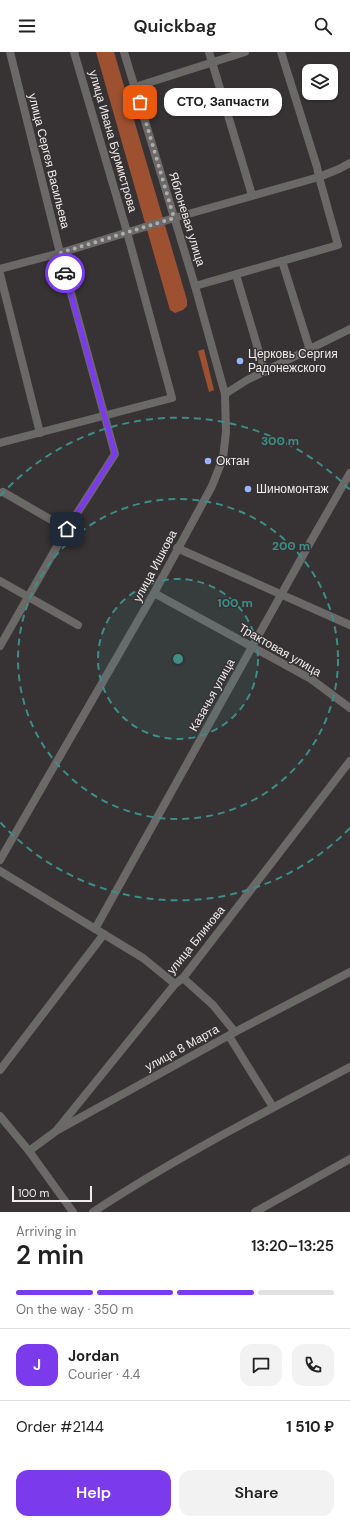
<!DOCTYPE html>
<html lang="en">
<head>
<meta charset="utf-8">
<style>
	:root { --surface:#fff; --page:#f2f2f2; --text:#222; --muted:#767676; --line:#e0e0e0; --accent:#7c3aed }
	body { margin:0; font-family:"DM Sans",sans-serif; background:var(--page); color:var(--text); height:100vh; display:flex; flex-direction:column; font-size:15px; white-space:nowrap }
	* { box-sizing:border-box; margin:0 }
	p { font-size:13px; color:var(--muted) }
	.icon { flex:none; width:22px; height:22px; fill:none; stroke:currentColor; stroke-width:2; stroke-linecap:round; stroke-linejoin:round }
	.map { position:relative; height:1160px; overflow:hidden }
	.side { display:flex; flex-direction:column; background:var(--surface); flex:1 }
	.side>* { flex:none }
	.buttons { position:absolute; left:302px; top:12px; display:grid; gap:8px }
	.buttons a { display:grid; place-items:center; width:36px; height:36px; border-radius:8px; background:var(--surface); box-shadow:0 1px 3px #0004; font-size:20px }
	.scale { position:absolute; left:12px; bottom:10px; width:80px; box-sizing:border-box; padding-left:4px; border:2px solid #f0eded; border-top:0; font-size:11px; line-height:14px; white-space:nowrap; color:#f0eded; -webkit-text-stroke:3px #373233; paint-order:stroke }
	.pin { position:absolute; display:grid; place-items:center; width:34px; height:34px; color:#fff; margin:-17px; border-radius:8px; box-shadow:0 2px 6px #0006 }
	.courier { position:absolute; display:grid; place-items:center; width:40px; height:40px; margin:-20px; border:3px solid #7c3aed; border-radius:50%; background:#fff; color:#222; box-shadow:0 1px 5px #0007 }
	.bubble { position:absolute; height:28px; border-radius:12px; background:var(--surface); box-shadow:0 1px 3px #0004; font-size:13px; font-weight:600; line-height:28px; text-align:center }
	.summary em { font-style:normal; font-weight:600 }
	.summary div { display:flex; flex-direction:column-reverse }
	.summary { display:flex; align-items:center; justify-content:space-between; height:68px; padding:0 16px }
	h1 { font-size:26px; font-weight:600; line-height:30px }
	.bar { display:grid; grid-template-columns:repeat(4,1fr); gap:6px 4px; align-content:center; height:48px; padding:0 16px }
	.bar i { height:5px; border-radius:3px; background:var(--line) }
	.bar .on { background:var(--accent) }
	.bar p { grid-column:span 4 }
	.line { display:flex; align-items:center; gap:10px; padding:0 16px; border-top:1px solid var(--line) }
	.line div { flex:1 }
	.round { display:grid; place-items:center; flex:none; width:42px; height:42px; border-radius:12px; background:var(--page) }
	.button { display:flex; gap:8px; margin-top:auto; padding:8px 16px }
	.button a { flex:1; height:46px; border-radius:12px; background:var(--accent); color:#fff; font-size:16px; font-weight:600; line-height:46px; text-align:center }
	.button a+a { background:var(--page); color:var(--text) }
	header { display:flex; justify-content:space-between; align-items:center; height:52px; padding:0 16px; background:var(--surface); font-size:18px; font-weight:600 }
	.map>svg:first-child { display:block }
	.forest { fill:#9e5130 }
	.lines { fill:none; stroke-linecap:round; stroke-linejoin:round }
	.minor { stroke:#6b6868; stroke-width:8 }
	.done { stroke:#afacac; stroke-width:4; stroke-dasharray:0 7.2 }
	.route { stroke:#7c3aed; stroke-width:5 }
	.ring { fill:none; stroke:#3c8e87; stroke-width:2; stroke-dasharray:7 5 }
	.poi-dot { fill:#9ab5fd; stroke:#373233; stroke-width:1.5 }
	.labels { text-anchor:middle; stroke-width:3; stroke-linejoin:round; paint-order:stroke }
	.street-label { font-size:12px; fill:#f0eded; stroke:#373233 }
	.poi-label { font-size:12px; fill:#f0eded; stroke:#373233; text-anchor:start }
	.centre { fill:#3c8e87; stroke:#373233; stroke-width:2 }
	.ring-label { font-size:12px; text-anchor:middle; font-weight:bold; fill:#3c8e87; stroke:#373233; stroke-width:3; stroke-linejoin:round; paint-order:stroke }
</style>
</head>
<body>
<header><svg class="icon" aria-label="menu" viewBox="0 0 24 24"><path d="M4 6h16M4 12h16M4 18h16"/></svg>Quickbag<svg class="icon" aria-label="search" viewBox="0 0 24 24"><circle cx="10" cy="10" r="6"/><path d="M15 15l6 6"/></svg></header>
<div class="map">
<svg width="350" height="1160" viewBox="0 0 350 1160">
	<rect width="100%" height="100%" fill="#373233"/>
	<g class="forest">
		<path d="M96,0H114L187,248V254L183,258L175,261L170,258Z"/>
		<path d="M204,297L214,338L209,340L198,299Z"/>
	</g>
	<g class="lines">
		<g class="minor">
			<path d="M209,0L252,143"/>
			<path d="M135,35L245,0"/>
			<path d="M282,209L310,298"/>
			<path d="M0,217L60,201L174,166L319,125L339,117L350,111"/>
			<path d="M0,222L40,381"/>
			<path d="M236,223L265,320"/>
			<path d="M195,234L338,193L319,125L317,115L281,0"/>
			<path d="M225,342L247,328L350,277"/>
			<path d="M0,391L172,346L127,180L74,0"/>
			<path d="M3,440L67,477"/>
			<path d="M177,496L350,573"/>
			<path d="M0,529L78,573"/>
			<path d="M154,541L311,627L350,656"/>
			<path d="M0,594L67,477L115,402L60,201L10,0"/>
			<path d="M0,808L154,541L212,434L223,406L226,380L225,342L195,234L124,0"/>
			<path d="M0,819L143,906L175,932"/>
			<path d="M95,877L311,489L350,421"/>
			<path d="M183,926L213,953L235,980"/>
			<path d="M229,984L273,1055"/>
			<path d="M0,1018L104,882"/>
			<path d="M0,1064L29,1099L73,1160"/>
			<path d="M56,1079L175,932L183,926L350,709"/>
			<path d="M29,1099L56,1079L235,980L350,920"/>
			<path d="M93,1160C175,1106 263,1061 350,1015"/>
			<path d="M255,1160L350,1107"/>
		</g>
	</g>
	<g class="lines">
		<path class="done" d="M65,221L60,201L174,166L140,50"/>
		<path class="route" d="M65,221L115,402L67,477"/>
	</g>
	<circle cx="178" cy="607" r="80" fill="#3c8e87" fill-opacity=".12"/>
	<g class="ring">
		<circle cx="178" cy="607" r="80"/>
		<circle cx="178" cy="607" r="160"/>
		<path d="M350 776A241 241 0 0 1 0 770M0 444A241 241 0 0 1 350 438"/>
	</g>
	<g class="poi-dot">
		<circle cx="240" cy="309" r="4"/>
		<circle cx="208" cy="409" r="4"/>
		<circle cx="248" cy="437" r="4"/>
	</g>
	<g class="labels">
		<g class="street-label">
			<text transform="translate(113 89) rotate(74)" y="4">улица Ивана Бурмистрова</text>
			<text transform="translate(49 109) rotate(76)" y="4">улица Сергея Васильева</text>
			<text transform="translate(187 167) rotate(73)" y="4">Яблоневая улица</text>
			<text transform="translate(155 514) rotate(-62)" y="4">улица Ишкова</text>
			<text transform="translate(280 598) rotate(30)" y="4">Трактовая улица</text>
			<text transform="translate(212 643) rotate(-61)" y="4">Казачья улица</text>
			<text transform="translate(196 888) rotate(-51)" y="4">улица Блинова</text>
			<text transform="translate(182 996) rotate(-29)" y="4">улица 8 Марта</text>
		</g>
		<g class="poi-label">
			<text x="248" y="306">Церковь Сергия<tspan x="248" dy="14">Радонежского</tspan></text>
			<text x="216" y="413">Октан</text>
			<text x="256" y="441">Шиномонтаж</text>
		</g>
	</g>
	<circle cx="178" cy="607" r="6" class="centre"/>
	<g class="ring-label">
		<text x="280" y="393">300 m</text>
		<text x="291" y="498">200 m</text>
		<text x="235" y="555">100 m</text>
	</g>
</svg>
<div class="buttons">
<a><svg class="icon" aria-label="layers" viewBox="0 0 24 24"><path d="M12 4l9 5-9 5-9-5zM3 14l9 5 9-5"/></svg></a>
</div>
<div class="scale">100 m</div>
<div class="pin" style="left:140px;top:50px;background:#ea580c"><svg class="icon" aria-label="bag" viewBox="0 0 24 24"><path d="M5 8h14l-1 12H6zM9 8a3 3 0 0 1 6 0"/></svg></div>
<div class="pin" style="left:67px;top:477px;background:#1f2937"><svg class="icon" aria-label="home" viewBox="0 0 24 24"><path d="M3 11l9-7 9 7M6 9v11h12V9"/></svg></div>
<div class="courier" style="left:65px;top:221px"><svg class="icon" aria-label="car" viewBox="0 0 24 24"><path d="M5 17H2v-5l4-1 3-4h7l3 4 3 1v5h-3M9 17h6M6 11h13"/><circle cx="7" cy="17" r="2"/><circle cx="17" cy="17" r="2"/></svg></div>
<div class="bubble" style="left:164px;top:36px;width:118px">СТО, Запчасти</div>
</div>
<section class="side">
<div class="summary"><div><h1>2 min</h1><p>Arriving in</p></div><em>13:20–13:25</em></div>
<div class="bar"><i class="on"></i><i class="on"></i><i class="on"></i><i></i><p>On the way · 350 m</p></div>
<div class="line" style="height:72px"><b class="round" style="background:var(--accent);color:#fff">J</b><div><b>Jordan</b><p>Courier · 4.4</p></div><a class="round"><svg class="icon" aria-label="chat" viewBox="0 0 24 24"><path d="M4 5h16v11H9l-5 4z"/></svg></a><a class="round"><svg class="icon" aria-label="phone" viewBox="0 0 24 24"><path d="M5 4h4l2 5-3 2q2 4 5 5l2-3 5 2v4C11 20 4 13 5 4z"/></svg></a></div>
<div class="line" style="height:52px"><div>Order #2144</div><b>1 510 ₽</b></div>
<div class="button"><a>Help</a><a>Share</a></div>
</section>
</body>
</html>
